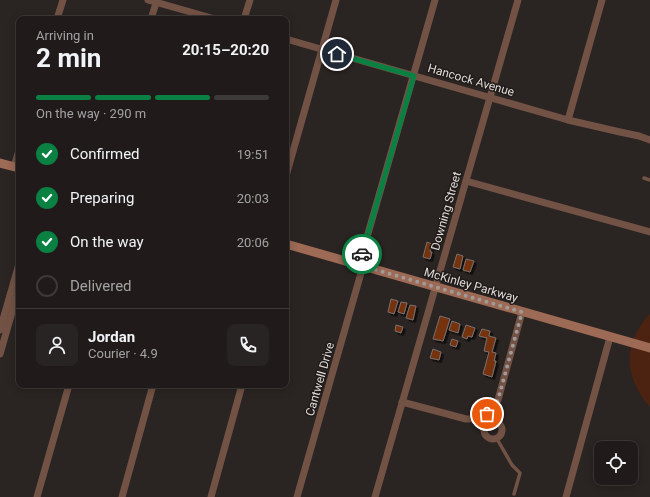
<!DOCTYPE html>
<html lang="en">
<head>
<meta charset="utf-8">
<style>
	:root { --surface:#201b1a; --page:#282423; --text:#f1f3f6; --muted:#a2a1a2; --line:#3d3939; --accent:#0b8043 }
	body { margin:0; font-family:Roboto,sans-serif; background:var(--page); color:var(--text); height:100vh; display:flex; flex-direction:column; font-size:15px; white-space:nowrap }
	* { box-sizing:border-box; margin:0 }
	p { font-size:13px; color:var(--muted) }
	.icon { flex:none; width:22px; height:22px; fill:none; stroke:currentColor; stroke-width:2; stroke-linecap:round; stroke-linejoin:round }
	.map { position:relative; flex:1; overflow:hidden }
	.details { position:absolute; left:16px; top:16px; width:273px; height:372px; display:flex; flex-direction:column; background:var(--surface); border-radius:8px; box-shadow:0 2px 10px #0003,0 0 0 1px var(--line) }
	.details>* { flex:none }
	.tools { position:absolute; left:594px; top:441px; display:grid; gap:8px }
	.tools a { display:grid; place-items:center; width:44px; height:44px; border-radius:8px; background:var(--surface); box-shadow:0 2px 10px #0003,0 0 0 1px var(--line); font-size:20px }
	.pin { position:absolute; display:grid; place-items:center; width:34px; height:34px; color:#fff; margin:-17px; border:2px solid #fff; border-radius:50%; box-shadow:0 1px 4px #0007 }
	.courier { position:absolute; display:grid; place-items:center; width:40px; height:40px; margin:-20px; border:3px solid #0b8043; border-radius:50%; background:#fff; color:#222; box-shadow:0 1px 5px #0007 }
	.headline em { font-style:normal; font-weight:700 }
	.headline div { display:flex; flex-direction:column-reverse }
	.headline { display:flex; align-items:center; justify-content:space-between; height:68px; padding:0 20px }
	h1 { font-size:26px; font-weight:700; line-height:30px }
	.bar { display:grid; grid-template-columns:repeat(4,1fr); gap:6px 4px; align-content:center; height:48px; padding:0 20px }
	.bar i { height:5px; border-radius:3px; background:var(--line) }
	.bar .active { background:var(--accent) }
	.bar p { grid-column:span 4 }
	.line { display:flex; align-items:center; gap:10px; padding:0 20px; border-top:1px solid var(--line) }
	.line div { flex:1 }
	.round { display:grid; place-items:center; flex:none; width:42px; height:42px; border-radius:8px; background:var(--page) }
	ol { padding:0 20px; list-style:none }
	li { display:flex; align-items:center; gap:12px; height:44px }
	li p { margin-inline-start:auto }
	li .icon { padding:4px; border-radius:50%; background:var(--accent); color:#fff; stroke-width:4 }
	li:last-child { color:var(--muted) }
	li i { width:22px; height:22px; border:2px solid var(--line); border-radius:50% }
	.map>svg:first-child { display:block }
	.green { fill:#4c2311 }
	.building { fill:#74300f; stroke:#78716e; filter:url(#shadow) }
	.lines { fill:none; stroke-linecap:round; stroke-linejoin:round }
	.lane { stroke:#725245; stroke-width:3.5 }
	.street { stroke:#725245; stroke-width:7 }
	.secondary { stroke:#9c6a55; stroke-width:9 }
	.done { stroke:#a09b99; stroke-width:4; stroke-dasharray:0 7.2 }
	.route { stroke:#0b8043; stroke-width:5 }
	.labels { text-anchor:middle; stroke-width:3; stroke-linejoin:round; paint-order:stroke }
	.street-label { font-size:12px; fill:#dfdbd9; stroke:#211b19 }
</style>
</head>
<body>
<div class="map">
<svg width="650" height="497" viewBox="0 0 650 497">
	<defs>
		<filter id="shadow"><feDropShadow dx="2.5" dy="2.5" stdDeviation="0" flood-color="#0009"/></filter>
	</defs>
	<rect width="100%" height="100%" fill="#2a2422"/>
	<path class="green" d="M650,314V407C624,379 622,342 650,314Z"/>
	<g class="building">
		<path d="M427,242L432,244L430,252H432L430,259L423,257Z"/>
		<path d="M457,254L463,256L460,269L453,267Z"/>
		<path d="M466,259L474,261L470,272L463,270Z"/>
		<path d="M391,299L398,301L394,314L388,312Z"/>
		<path d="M401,302L407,303L404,314L398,312Z"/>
		<path d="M410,305L416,306L413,320L406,318Z"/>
		<path d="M440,316L450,319L443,341L433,339Z"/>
		<path d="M452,321L460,324L458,333L449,330Z"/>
		<path d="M396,325L403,327L401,333L395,331Z"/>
		<path d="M466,325L475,328L472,337L468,336L467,339L462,337Z"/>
		<path d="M482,329L490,331L489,336L496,338L492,352L496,353L494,361H496L492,377L483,374L489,352L484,351L487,338L479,336Z"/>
		<path d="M452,339L458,341L456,347L450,345Z"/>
		<path d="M433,349L441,352L439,360L430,358Z"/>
	</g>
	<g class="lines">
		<g class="lane">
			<path d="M644,178L650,180"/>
			<path d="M497,439L512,465L520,473L514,494"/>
		</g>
		<g class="street">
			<path d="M148,0L215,19"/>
			<path d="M57,19L63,0"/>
			<path d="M151,19L157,0"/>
			<path d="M244,19L250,0"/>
			<path d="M286,39L568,120L620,132L639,136L650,140"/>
			<path d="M568,120L602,0"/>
			<path d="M14,167L19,150"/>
			<path d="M286,176L336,0"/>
			<path d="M466,181L650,232"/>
			<path d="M359,265L435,0"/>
			<path d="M0,330L19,264"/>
			<path d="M0,354L19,288"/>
			<path d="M402,402L466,419C481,420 491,413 498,400L522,312"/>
			<circle cx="493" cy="430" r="9"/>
			<path d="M37,497L69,385"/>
			<path d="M122,497L153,385"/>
			<path d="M211,497L242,385"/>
			<path d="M297,497L363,266"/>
			<path d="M375,497L518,0"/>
			<path d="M566,497L610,337"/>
		</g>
		<g class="secondary">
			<path d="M0,163L19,168"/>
			<path d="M286,244L650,348"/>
		</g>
	</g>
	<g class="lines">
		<path class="done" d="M362,254L359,265L522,312L498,400L495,406L487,414"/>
		<path class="route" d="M337,54L414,76L362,254"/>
	</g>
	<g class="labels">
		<g class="street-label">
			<text transform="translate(471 80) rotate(16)" y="4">Hancock Avenue</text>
			<text transform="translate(446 211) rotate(-74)" y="4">Downing Street</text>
			<text transform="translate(471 285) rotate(16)" y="4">McKinley Parkway</text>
			<text transform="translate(320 379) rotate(-74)" y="4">Cantwell Drive</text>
		</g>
	</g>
</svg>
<div class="tools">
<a><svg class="icon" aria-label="locate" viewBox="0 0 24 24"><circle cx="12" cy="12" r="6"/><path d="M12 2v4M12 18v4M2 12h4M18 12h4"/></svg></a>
</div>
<div class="pin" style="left:487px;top:414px;background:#ea580c"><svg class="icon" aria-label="bag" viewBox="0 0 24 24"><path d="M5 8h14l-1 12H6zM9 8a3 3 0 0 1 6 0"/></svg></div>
<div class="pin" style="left:337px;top:54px;background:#1f2937"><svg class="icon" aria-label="home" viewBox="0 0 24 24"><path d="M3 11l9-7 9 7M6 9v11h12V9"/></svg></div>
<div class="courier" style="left:362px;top:254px"><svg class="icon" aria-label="car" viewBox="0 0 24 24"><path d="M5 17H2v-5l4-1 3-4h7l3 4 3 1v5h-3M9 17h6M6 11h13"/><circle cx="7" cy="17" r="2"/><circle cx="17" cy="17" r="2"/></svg></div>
<section class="details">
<div class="headline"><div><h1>2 min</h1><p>Arriving in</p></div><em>20:15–20:20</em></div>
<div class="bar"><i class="active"></i><i class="active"></i><i class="active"></i><i></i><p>On the way · 290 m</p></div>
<ol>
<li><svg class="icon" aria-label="check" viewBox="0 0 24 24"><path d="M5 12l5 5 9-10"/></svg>Confirmed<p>19:51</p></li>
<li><svg class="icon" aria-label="check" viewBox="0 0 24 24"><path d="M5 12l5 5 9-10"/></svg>Preparing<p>20:03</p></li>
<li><svg class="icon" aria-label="check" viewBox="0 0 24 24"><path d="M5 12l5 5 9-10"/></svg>On the way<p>20:06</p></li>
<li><i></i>Delivered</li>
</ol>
<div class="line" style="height:72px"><a class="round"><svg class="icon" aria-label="person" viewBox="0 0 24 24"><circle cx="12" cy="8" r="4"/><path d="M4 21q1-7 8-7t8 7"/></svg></a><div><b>Jordan</b><p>Courier · 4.9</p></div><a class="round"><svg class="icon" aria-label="phone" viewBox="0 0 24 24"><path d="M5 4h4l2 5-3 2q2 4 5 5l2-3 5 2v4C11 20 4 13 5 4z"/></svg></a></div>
</section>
</div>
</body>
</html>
